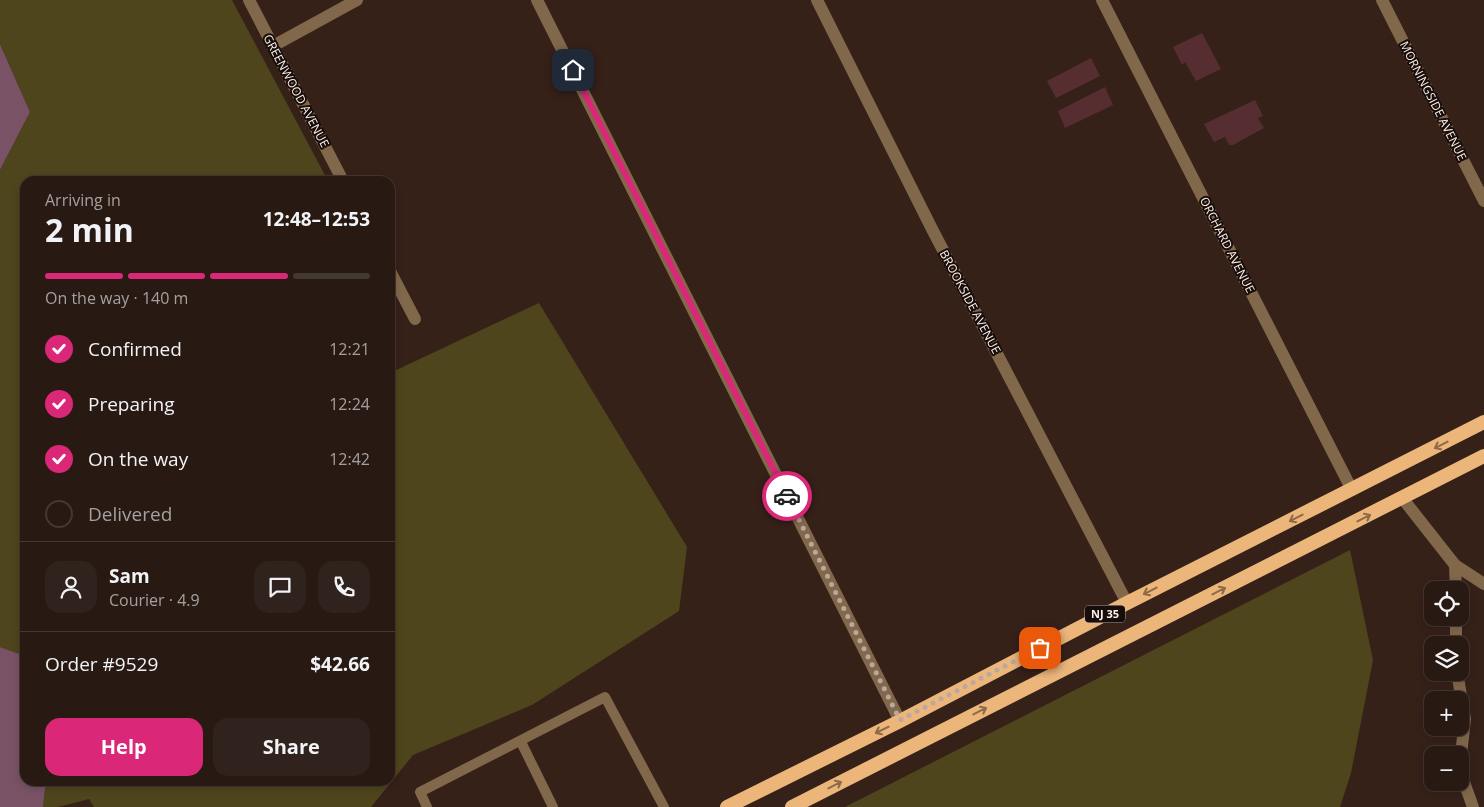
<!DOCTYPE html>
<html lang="en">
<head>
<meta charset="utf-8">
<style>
	:root { --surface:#281913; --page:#30221c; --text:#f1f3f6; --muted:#a5a0a0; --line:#443833; --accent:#db2777 }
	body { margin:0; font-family:"Open Sans",sans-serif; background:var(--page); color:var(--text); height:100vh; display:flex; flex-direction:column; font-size:19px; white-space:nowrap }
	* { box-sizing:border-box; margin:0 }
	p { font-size:16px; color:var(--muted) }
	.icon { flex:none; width:28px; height:28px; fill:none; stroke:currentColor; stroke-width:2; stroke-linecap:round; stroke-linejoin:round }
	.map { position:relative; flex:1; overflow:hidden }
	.sheet { position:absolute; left:20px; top:176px; width:375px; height:610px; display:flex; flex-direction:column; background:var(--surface); border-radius:15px; box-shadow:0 2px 8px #0003,0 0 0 1px var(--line) }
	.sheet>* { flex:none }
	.fabs { position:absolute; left:1424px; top:581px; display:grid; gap:10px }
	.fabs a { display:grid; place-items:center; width:45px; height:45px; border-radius:10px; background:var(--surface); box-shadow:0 2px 8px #0003,0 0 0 1px var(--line); font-size:25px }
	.pin { position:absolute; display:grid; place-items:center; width:42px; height:42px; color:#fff; margin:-21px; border-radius:10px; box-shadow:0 2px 8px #0006 }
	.courier { position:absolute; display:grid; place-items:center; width:50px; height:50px; margin:-25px; border:4px solid #db2777; border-radius:50%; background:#fff; color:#222; box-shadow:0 1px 6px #0007 }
	.summary em { font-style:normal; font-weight:700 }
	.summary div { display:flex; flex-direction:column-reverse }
	.summary { display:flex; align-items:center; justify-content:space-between; height:85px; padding:0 25px }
	h1 { font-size:32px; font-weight:700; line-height:38px }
	.bar { display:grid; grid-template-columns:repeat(4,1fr); gap:8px 5px; align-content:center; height:60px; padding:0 25px }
	.bar i { height:6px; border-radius:4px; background:var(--line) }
	.bar .selected { background:var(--accent) }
	.bar p { grid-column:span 4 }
	.line { display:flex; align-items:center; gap:12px; padding:0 25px; border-top:1px solid var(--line) }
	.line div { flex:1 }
	.round { display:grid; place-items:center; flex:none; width:52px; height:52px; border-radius:15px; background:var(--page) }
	ol { padding:0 25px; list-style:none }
	li { display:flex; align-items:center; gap:15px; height:55px }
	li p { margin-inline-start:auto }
	li .icon { padding:5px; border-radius:50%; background:var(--accent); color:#fff; stroke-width:4 }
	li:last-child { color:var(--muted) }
	li i { width:28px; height:28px; border:2px solid var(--line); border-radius:50% }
	.primary-button { display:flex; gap:10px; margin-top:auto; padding:10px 25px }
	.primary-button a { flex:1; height:58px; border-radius:15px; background:var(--accent); color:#fff; font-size:20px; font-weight:700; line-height:58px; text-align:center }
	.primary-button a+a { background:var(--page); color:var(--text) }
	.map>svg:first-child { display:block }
	.green { fill:#4f451d }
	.water { fill:#795265 }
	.building { fill:#562d31 }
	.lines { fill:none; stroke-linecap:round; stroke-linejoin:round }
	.service { stroke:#82684b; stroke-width:10 }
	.minor { stroke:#82684b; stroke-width:12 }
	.trunk { stroke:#ecb67b; stroke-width:14 }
	.oneway { stroke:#8c6a48 }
	.done { stroke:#b9a8a1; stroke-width:5; stroke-dasharray:0 9 }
	.route { stroke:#db2777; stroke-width:6 }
	.labels { text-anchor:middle; stroke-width:4; stroke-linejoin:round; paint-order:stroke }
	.shield { fill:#170d0a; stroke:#b9aca7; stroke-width:1 }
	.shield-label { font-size:11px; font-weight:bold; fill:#fff0ea }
	.street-label { font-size:12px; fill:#fff0ea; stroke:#170d0a }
</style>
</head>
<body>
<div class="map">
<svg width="1484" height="807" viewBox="0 0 1484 807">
	<rect width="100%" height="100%" fill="#362119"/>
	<g class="green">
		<path d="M0,0H232L328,181H25V656L0,647V170L30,112L0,44Z"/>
		<path d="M539,303L687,547L679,611L532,705L413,755L371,807H94L89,799L58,807H43L46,781H390V373Z"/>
		<path d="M1350,550L1373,660L1351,773L1340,807H845Z"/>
	</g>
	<g class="water">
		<path d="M0,44L30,112L0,170Z"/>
		<path d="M0,647L25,656V781H46L43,807H0Z"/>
	</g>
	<g class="building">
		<path d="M1202,33L1221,69L1196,81L1185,62L1182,65L1173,47Z"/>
		<path d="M1091,58L1100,76L1056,98L1047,81Z"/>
		<path d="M1105,87L1113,105L1065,128L1058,111Z"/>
		<path d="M1255,100L1263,116L1258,118L1264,128L1233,145H1229L1225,137L1214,142L1204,124Z"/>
	</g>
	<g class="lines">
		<g class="service">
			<path d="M521,742L553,807"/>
			<path d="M427,807L420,792L605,697L664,807"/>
		</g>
		<g class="minor">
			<path d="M249,0L343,181"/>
			<path d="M537,0L900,721"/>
			<path d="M817,0L932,229L1127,603"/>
			<path d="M1102,0L1352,490"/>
			<path d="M1382,0L1484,201"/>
			<path d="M273,46L357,0"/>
			<path d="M390,271L415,319"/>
			<path d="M1403,499L1455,565L1456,590"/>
			<path d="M1455,565L1484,584"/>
			<path d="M1456,618V645"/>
			<path d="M1457,672L1465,719L1460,764"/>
			<path d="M1460,771L1473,807"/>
		</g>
		<g class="trunk">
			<path d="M727,807L900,721L1127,603L1484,422"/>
			<path d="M792,807L1484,456"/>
		</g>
	</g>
	<defs><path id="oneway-shaft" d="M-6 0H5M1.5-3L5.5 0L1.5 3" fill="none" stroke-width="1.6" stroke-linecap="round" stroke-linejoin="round" transform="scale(1.25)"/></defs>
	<g class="oneway">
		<use href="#oneway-shaft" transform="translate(1441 445) rotate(153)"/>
		<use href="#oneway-shaft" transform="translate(1296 518) rotate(153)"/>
		<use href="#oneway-shaft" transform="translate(1364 518) rotate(-27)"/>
		<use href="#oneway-shaft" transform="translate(1150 591) rotate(153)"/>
		<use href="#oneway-shaft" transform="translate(1219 591) rotate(-27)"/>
		<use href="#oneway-shaft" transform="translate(980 711) rotate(-27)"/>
		<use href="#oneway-shaft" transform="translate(882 730) rotate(154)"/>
		<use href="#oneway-shaft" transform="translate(835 785) rotate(-27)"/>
	</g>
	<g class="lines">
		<path class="done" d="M787,496L900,720L1040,648"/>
		<path class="route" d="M573,70L787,496"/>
	</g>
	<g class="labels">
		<rect class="shield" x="1085" y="605.5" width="40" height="17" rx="4"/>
		<g class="shield-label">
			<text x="1105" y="618">NJ 35</text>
		</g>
		<g class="street-label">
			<text transform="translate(296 91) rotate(62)" y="4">GREENWOOD AVENUE</text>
			<text transform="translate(1433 101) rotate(63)" y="4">MORNINGSIDE AVENUE</text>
			<text transform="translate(1227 245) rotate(63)" y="4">ORCHARD AVENUE</text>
			<text transform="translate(970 302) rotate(62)" y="4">BROOKSIDE AVENUE</text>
		</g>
	</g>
</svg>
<div class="fabs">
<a><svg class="icon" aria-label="locate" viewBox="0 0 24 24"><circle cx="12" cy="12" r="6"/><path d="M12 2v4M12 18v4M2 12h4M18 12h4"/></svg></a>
<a><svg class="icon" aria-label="layers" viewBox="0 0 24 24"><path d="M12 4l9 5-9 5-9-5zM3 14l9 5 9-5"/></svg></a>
<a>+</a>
<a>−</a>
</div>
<div class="pin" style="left:1040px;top:648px;background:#ea580c"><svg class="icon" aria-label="bag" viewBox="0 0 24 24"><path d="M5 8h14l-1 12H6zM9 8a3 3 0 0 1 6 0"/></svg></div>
<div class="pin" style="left:573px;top:70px;background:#1f2937"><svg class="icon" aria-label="home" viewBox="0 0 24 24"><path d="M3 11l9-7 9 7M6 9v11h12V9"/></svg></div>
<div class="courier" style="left:787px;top:496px"><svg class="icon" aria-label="car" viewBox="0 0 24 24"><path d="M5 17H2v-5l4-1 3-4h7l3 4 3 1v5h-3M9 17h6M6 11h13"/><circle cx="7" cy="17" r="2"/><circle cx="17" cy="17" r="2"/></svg></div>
<section class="sheet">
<div class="summary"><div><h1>2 min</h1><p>Arriving in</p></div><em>12:48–12:53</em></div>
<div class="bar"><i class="selected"></i><i class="selected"></i><i class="selected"></i><i></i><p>On the way · 140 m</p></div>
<ol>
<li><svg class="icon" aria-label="check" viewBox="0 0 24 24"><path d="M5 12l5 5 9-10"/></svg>Confirmed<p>12:21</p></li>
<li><svg class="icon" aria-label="check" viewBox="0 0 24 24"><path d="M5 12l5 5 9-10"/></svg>Preparing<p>12:24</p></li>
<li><svg class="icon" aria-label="check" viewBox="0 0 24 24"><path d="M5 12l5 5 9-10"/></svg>On the way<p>12:42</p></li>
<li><i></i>Delivered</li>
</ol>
<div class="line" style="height:90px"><a class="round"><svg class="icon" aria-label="person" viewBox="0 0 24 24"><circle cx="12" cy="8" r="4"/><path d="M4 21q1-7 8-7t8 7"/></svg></a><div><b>Sam</b><p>Courier · 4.9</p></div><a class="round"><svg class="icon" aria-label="chat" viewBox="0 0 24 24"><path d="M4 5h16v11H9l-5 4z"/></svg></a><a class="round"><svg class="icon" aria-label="phone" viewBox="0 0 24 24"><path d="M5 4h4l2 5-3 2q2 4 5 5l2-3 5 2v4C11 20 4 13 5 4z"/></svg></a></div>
<div class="line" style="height:65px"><div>Order #9529</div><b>$42.66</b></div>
<div class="primary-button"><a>Help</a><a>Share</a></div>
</section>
</div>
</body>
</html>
